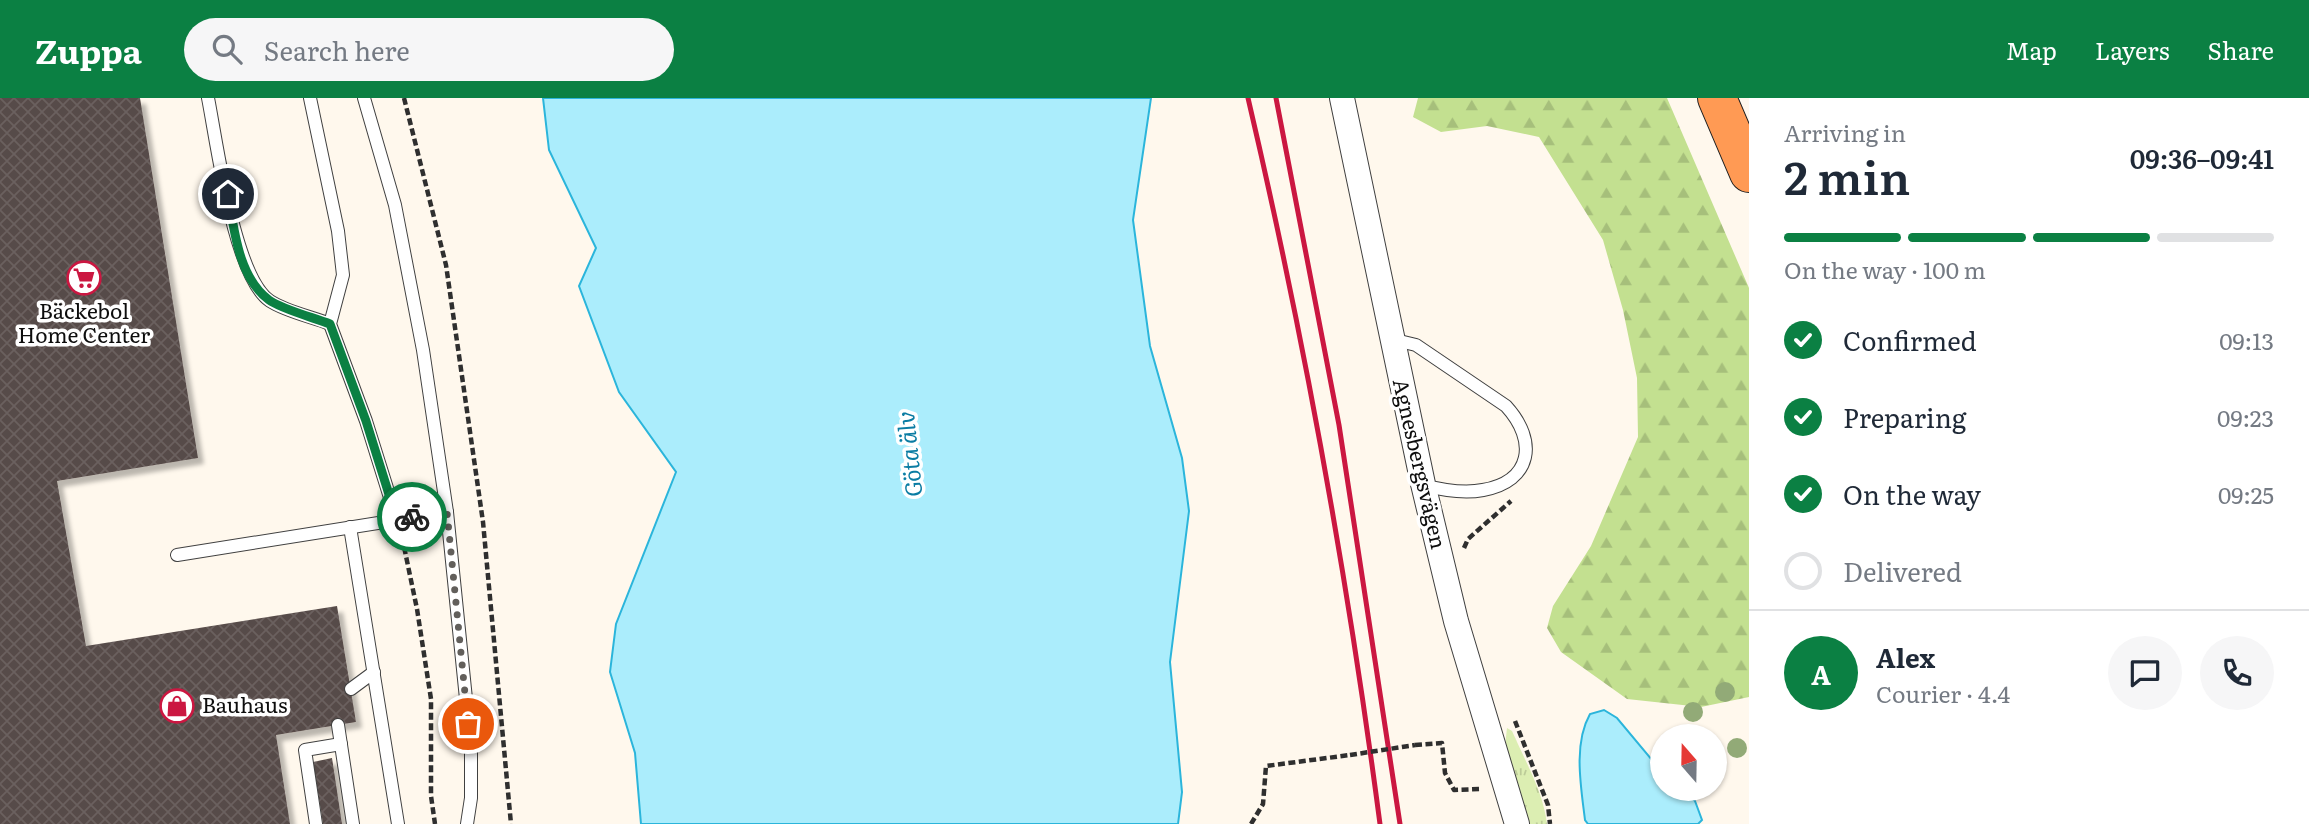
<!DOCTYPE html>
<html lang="en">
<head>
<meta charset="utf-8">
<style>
	:root { --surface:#fff; --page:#f6f6f7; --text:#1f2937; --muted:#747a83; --line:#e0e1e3; --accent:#0b8043 }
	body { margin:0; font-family:Literata,serif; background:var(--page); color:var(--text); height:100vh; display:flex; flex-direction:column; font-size:26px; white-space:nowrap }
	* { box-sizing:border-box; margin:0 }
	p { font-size:23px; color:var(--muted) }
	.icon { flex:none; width:38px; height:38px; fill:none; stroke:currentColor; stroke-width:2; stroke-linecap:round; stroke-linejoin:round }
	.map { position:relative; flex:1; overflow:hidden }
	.details { display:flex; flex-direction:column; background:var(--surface); width:560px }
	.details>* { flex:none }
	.needle { width:46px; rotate:340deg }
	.tools { position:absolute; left:1650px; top:626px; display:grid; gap:14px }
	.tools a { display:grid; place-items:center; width:77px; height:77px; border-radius:50%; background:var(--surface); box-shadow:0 2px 5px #0004; font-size:35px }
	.pin { position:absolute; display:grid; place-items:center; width:60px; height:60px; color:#fff; margin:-30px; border:4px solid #fff; border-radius:50%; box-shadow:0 2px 7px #0007 }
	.courier { position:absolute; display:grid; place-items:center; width:70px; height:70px; margin:-35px; border:5px solid #0b8043; border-radius:50%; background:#fff; color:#222; box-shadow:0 2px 9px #0007 }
	.headline em { font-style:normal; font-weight:600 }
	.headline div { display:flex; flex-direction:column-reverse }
	.headline { display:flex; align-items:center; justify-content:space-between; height:119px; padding:0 35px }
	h1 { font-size:46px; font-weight:600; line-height:52px }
	.bar { display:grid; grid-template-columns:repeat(4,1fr); gap:10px 7px; align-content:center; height:84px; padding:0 35px }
	.bar i { height:9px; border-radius:5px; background:var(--line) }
	.bar .active { background:var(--accent) }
	.bar p { grid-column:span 4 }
	.line { display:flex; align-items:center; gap:18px; padding:0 35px; border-top:2px solid var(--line) }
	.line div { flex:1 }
	.round { display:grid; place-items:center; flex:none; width:74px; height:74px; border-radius:37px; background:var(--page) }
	ol { padding:0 35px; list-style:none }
	li { display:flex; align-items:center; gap:21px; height:77px }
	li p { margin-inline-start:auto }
	li .icon { padding:7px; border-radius:50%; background:var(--accent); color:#fff; stroke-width:4 }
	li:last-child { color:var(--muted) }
	li i { width:38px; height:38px; border:4px solid var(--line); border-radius:50% }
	header { display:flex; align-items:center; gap:42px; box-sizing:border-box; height:98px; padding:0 35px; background:var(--accent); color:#fff }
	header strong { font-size:33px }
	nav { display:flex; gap:38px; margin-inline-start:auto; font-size:24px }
	.search { width:490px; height:63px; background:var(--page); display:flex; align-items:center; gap:18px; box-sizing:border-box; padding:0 24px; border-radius:38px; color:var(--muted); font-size:26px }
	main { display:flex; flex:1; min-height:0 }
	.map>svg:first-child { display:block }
	.grass { fill:url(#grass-tufts) }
	.forest { fill:url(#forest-firs) }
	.water { fill:#abedfc; stroke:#2bb5db; stroke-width:2 }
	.building { fill:url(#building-cross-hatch); filter:url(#shadow) }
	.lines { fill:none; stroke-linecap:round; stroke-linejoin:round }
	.service-casing { stroke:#404040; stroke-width:14 }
	.minor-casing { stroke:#404040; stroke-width:26 }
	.trunk-casing { stroke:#1e1e1e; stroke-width:40 }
	.path { stroke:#2f2f2f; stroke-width:4.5; stroke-dasharray:7 3.5; stroke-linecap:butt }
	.service { stroke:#fff; stroke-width:12 }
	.minor { stroke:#fff; stroke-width:24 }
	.trunk { stroke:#ff9a54; stroke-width:38 }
	.rail { stroke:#cb1741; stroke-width:5 }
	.path-bridge { stroke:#2f2f2f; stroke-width:4.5; stroke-dasharray:7 3.5; stroke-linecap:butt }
	.tree { fill:#92aa77 }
	.done { stroke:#625f5b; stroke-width:7; stroke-dasharray:0 12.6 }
	.route { stroke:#0b8043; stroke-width:9 }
	.labels { text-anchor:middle; stroke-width:7; stroke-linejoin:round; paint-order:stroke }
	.poi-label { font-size:21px; fill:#0d0d0d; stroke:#fff }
	.street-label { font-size:21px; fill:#0d0d0d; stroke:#fff }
	.water-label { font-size:23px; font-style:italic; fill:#0a7ca3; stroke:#fff }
</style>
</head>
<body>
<header>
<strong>Zuppa</strong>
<div class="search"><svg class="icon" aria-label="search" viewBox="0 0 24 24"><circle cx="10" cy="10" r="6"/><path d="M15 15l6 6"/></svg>Search here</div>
<nav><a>Map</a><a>Layers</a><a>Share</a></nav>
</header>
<main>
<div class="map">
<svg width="1749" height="726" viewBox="0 0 1749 726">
	<defs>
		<pattern id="grass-tufts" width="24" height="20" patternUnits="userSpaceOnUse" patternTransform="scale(1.75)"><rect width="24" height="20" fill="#dceeb2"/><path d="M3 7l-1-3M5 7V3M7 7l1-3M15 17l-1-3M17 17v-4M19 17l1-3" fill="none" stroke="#bccb98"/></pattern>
		<pattern id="forest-firs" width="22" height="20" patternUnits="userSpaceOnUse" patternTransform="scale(1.75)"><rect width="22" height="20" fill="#c3e090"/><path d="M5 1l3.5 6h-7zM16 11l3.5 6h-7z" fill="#a6bf7b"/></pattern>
		<pattern id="building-cross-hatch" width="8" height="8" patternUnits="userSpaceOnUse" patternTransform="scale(1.75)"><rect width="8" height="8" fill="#574b48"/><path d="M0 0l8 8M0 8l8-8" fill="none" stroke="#6a605e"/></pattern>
		<filter id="shadow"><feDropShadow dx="6" dy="6" stdDeviation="2" flood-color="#0004"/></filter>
	</defs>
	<rect width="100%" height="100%" fill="#fff8ed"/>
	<path class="grass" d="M1507,630L1512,633C1525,663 1543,693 1547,726H1530L1505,648Z"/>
	<path class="forest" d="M1418,0H1667L1749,190V599L1701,609L1627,601L1561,554L1547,530L1553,508L1591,448L1638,339L1637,280L1623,212L1603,142L1539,39L1487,28L1441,34L1413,19Z"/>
	<g class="water">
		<path d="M543,0H1151L1133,122L1150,248L1182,360L1189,413L1170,564L1182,694L1178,726H641L635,655L610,574L616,526L676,374L619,294L579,188L596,150L549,52Z"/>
		<path d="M1604,612L1617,620L1662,674V691H1682L1695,703L1702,722L1698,726H1588L1585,722C1581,689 1573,646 1590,616Z"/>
	</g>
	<g class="building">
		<path d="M0,0H140L198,360L57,383L86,548L337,508L356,624L276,637L290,726H0Z"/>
		<path d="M332,660L342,726H323L313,664Z"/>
	</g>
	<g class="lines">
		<defs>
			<g id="service">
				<path d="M208,0C217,45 234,179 270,203C285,213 312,219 330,226"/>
				<path d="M310,0L338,133L343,177L330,226L366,323L397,422"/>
				<path d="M364,0L395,107L423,252L447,414L471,650V700L467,726"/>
				<path d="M1391,241L1416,247L1506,308C1538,343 1532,383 1483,392C1463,396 1442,392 1423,387"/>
				<path d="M350,429L398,726"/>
				<path d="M177,457L447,414"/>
				<path d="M351,591L374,574"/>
				<path d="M338,627L353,726"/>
				<path d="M316,726L305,652L341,646"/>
			</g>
			<path id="minor" d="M1342,0L1423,386L1456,523L1517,726"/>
			<path id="trunk" d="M1717,0L1749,75"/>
		</defs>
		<use href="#service" class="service-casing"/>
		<use href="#minor" class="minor-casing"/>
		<use href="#trunk" class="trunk-casing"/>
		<g class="path">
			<path d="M404,0L446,167L483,424L511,726"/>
			<path d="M402,439L417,511L431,601V698L435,726"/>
			<path d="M1464,450L1468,441L1511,403"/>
			<path d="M1515,623L1548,707L1550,726"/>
			<path d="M1415,647L1442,645L1445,675L1454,692L1481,691"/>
			<path d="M1251,726L1263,706L1266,668L1350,657"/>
		</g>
		<use href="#service" class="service"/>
		<use href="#minor" class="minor"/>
		<use href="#trunk" class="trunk"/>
		<g class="rail">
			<path d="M1248,0C1304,239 1348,482 1380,726"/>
			<path d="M1276,0L1339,327L1400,726"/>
		</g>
		<path class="path-bridge" d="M1350,657L1415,647"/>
	</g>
	<g class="tree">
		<circle cx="1725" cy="594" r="10"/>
		<circle cx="1693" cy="614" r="10"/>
		<circle cx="1737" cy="650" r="10"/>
	</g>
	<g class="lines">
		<path class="done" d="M412,419L447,414L468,626"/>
		<path class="route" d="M228,96C234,131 238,179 269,202C281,211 315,220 330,226L366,323L397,422L412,419"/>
	</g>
	<defs>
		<symbol id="supermarket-ring" viewBox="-11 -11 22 22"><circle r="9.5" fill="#fff" stroke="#cb1741" stroke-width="1.5"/><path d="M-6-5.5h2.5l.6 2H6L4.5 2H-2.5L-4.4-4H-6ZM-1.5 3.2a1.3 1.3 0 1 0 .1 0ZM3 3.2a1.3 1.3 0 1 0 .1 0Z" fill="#cb1741"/></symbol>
		<symbol id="shop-ring" viewBox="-11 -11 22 22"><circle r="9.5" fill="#fff" stroke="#cb1741" stroke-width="1.5"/><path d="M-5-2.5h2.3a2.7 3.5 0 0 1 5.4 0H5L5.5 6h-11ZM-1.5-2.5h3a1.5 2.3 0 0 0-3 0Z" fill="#cb1741"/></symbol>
	</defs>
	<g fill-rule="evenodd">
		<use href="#supermarket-ring" x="65" y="161" width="38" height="38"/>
		<use href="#shop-ring" x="158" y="589" width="38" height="38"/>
	</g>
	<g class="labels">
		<g class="poi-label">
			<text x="84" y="221">Bäckebol<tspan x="84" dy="24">Home Center</tspan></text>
			<text x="202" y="615" text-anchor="start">Bauhaus</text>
		</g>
		<g class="street-label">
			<text transform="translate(1419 366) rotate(77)" y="7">Agnesbergsvägen</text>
		</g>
		<g class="water-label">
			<text transform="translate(910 356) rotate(-96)" y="8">Göta älv</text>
		</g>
	</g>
</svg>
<div class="tools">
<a><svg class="needle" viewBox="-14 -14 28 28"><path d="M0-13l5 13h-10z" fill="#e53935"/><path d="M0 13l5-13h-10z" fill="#747a83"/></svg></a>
</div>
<div class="pin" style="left:468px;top:626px;background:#ea580c"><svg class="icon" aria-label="bag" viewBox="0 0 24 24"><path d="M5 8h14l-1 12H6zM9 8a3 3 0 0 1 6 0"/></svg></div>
<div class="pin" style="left:228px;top:96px;background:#1f2937"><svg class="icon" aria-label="home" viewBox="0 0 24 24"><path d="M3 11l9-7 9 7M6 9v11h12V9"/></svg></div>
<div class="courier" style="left:412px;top:419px"><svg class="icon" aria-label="bike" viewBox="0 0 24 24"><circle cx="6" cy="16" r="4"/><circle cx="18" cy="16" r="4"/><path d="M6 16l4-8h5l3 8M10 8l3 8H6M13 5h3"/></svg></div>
</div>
<section class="details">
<div class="headline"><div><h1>2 min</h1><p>Arriving in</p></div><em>09:36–09:41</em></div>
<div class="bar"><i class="active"></i><i class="active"></i><i class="active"></i><i></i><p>On the way · 100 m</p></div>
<ol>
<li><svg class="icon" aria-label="check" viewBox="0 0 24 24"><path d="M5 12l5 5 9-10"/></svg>Confirmed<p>09:13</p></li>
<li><svg class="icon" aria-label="check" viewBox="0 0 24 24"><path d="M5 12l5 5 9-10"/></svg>Preparing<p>09:23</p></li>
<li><svg class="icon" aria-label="check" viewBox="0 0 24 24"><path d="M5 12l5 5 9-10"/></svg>On the way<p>09:25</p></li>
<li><i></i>Delivered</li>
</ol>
<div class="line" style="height:126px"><b class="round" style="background:var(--accent);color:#fff">A</b><div><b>Alex</b><p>Courier · 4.4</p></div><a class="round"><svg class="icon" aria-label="chat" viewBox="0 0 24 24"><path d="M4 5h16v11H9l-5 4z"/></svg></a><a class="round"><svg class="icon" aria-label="phone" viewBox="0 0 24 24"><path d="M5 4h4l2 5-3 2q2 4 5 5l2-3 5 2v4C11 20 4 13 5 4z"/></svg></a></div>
</section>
</main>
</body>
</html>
